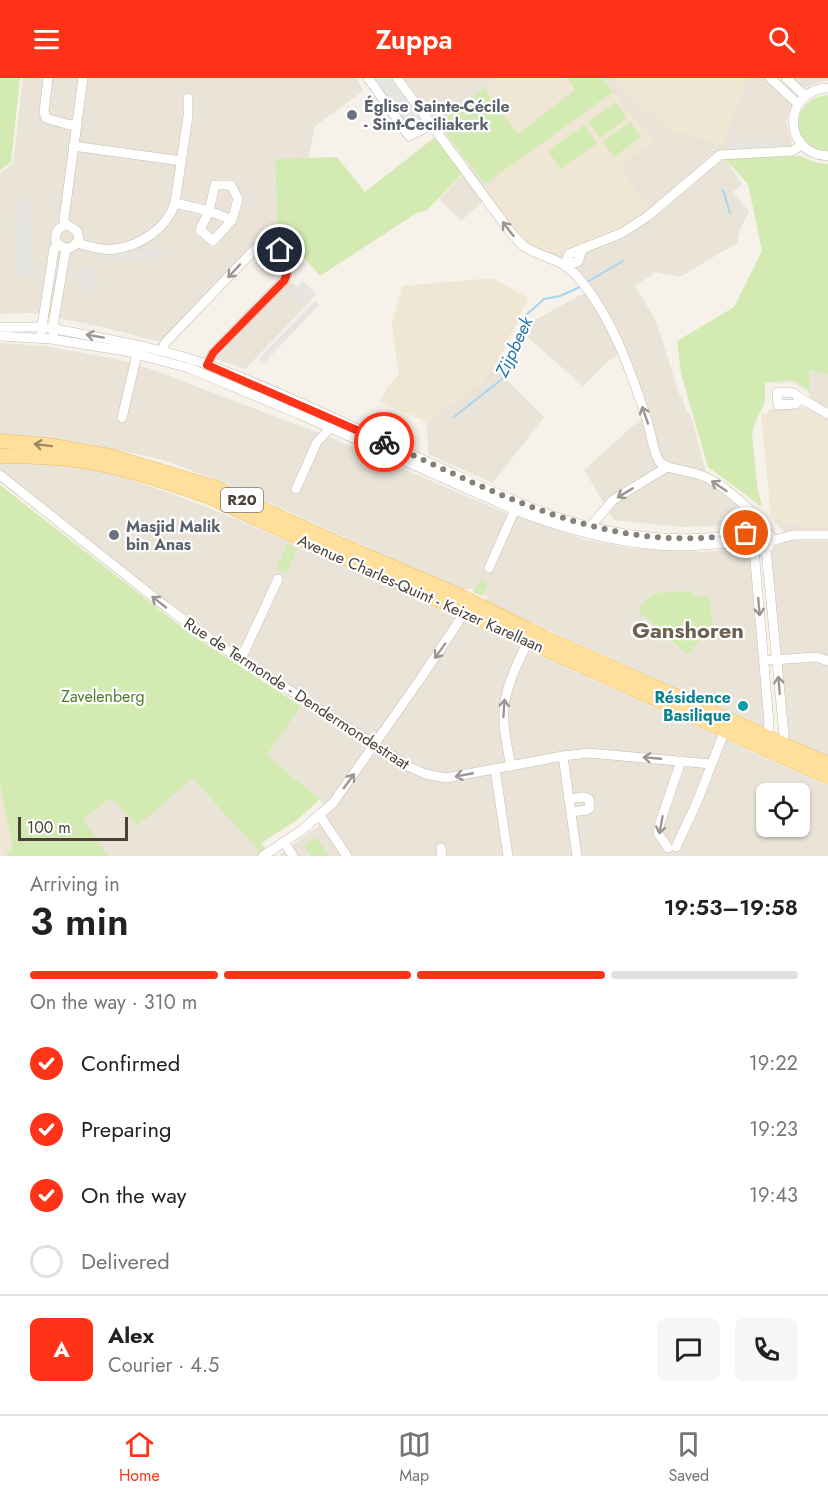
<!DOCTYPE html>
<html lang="en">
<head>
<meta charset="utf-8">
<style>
	:root { --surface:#fff; --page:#f6f6f6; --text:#222; --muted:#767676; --line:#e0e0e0; --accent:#ff3318 }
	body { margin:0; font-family:Jost,sans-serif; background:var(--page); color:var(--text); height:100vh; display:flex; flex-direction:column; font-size:22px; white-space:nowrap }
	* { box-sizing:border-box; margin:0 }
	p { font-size:20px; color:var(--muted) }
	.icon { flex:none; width:33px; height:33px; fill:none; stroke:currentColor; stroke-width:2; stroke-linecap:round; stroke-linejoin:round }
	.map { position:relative; height:778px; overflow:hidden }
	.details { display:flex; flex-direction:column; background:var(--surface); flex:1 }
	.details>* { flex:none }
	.controls { position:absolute; left:756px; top:705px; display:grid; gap:12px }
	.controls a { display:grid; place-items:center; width:54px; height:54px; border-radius:9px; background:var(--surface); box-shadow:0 2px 4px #0004; font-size:30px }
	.scale { position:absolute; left:18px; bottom:15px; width:110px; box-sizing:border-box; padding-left:6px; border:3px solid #4a4238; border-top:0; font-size:16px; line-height:21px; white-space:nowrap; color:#4a4238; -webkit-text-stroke:4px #fff; paint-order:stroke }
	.pin { position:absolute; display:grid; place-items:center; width:51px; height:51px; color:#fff; margin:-26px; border:3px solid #fff; border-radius:50%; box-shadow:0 2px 6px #0007 }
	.courier { position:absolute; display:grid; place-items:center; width:60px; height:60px; margin:-30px; border:4px solid #ff3318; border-radius:50%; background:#fff; color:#222; box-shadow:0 2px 8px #0007 }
	.summary em { font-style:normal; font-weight:600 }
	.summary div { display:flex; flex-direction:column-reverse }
	.summary { display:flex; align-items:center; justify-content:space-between; height:102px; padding:0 30px }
	h1 { font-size:39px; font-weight:600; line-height:45px }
	.bar { display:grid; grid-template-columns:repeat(4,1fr); gap:9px 6px; align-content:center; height:72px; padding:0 30px }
	.bar i { height:8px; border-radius:4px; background:var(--line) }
	.bar .selected { background:var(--accent) }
	.bar p { grid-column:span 4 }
	.line { display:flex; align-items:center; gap:15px; padding:0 30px; border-top:2px solid var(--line) }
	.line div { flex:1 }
	.round { display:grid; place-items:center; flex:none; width:63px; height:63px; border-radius:9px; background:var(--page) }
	ol { padding:0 30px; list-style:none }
	li { display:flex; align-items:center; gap:18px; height:66px }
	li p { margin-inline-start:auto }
	li .icon { padding:6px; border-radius:50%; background:var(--accent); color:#fff; stroke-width:4 }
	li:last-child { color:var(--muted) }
	li i { width:33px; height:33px; border:3px solid var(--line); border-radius:50% }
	header { display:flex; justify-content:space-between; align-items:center; height:78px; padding:0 30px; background:var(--accent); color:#fff; font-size:27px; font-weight:600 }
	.menu { display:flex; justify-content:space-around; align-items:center; height:84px; border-top:2px solid var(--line); background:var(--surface); font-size:16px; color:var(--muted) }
	.menu a { display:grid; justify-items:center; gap:3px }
	.menu .selected { color:var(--accent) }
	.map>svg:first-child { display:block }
	.residential { fill:#eae4d8; fill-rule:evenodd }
	.education { fill:#efe7d4 }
	.green { fill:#d3ebb2 }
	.parking { fill:#e7e5e2 }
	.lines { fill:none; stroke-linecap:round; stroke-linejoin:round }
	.stream { stroke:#a5d6f4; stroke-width:2 }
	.street-casing { stroke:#c5bcaf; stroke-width:10 }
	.primary-casing { stroke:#eabd64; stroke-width:15 }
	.street { stroke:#fff; stroke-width:9 }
	.primary { stroke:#ffdf9a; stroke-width:14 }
	.oneway { stroke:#9b9792 }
	.oneway2 { stroke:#9b8964 }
	.done { stroke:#868076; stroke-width:6; stroke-dasharray:0 10.8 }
	.route { stroke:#ff3318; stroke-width:8 }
	.worship-dot { fill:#6b7280; stroke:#fff; stroke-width:2 }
	.culture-dot { fill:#0f9aa8; stroke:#fff; stroke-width:2 }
	.labels { text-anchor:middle; stroke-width:4.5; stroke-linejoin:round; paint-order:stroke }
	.shield { fill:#fff; stroke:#807b74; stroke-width:1.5 }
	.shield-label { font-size:15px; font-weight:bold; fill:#4a4238 }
	.worship-label { font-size:16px; font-weight:bold; fill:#5b616d; stroke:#fff; text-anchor:start }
	.street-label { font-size:16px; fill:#4a4238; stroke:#fff }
	.park-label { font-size:16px; fill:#4c8027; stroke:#fff }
	.culture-label { font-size:16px; font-weight:bold; fill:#0d838f; stroke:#fff; text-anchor:end }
	.water-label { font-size:18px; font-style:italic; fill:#2878ac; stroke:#fff }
	.district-label { font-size:22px; font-weight:bold; fill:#6e604e; stroke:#fff }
</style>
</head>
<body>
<header><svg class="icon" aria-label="menu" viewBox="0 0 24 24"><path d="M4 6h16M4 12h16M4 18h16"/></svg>Zuppa<svg class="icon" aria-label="search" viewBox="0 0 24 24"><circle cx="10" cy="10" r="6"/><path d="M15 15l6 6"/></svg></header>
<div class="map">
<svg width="828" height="778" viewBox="0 0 828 778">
	<rect width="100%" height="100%" fill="#f6f2ea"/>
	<g class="residential">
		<path d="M23,0H357L363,13L315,48L308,82L275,88L278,148L276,159L254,165L160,264L103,249L32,235L0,236V95L13,85Z"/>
		<path d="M403,0H764L792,24L786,44L792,65L791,69L730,66V72L724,79L742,106L733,114L749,133L740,152L737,165L680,199L656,194L635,208L656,243L680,319H682L687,335H690L705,390L706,405L723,413L737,426L739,447L680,449L614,442L584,392L643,339L618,277L607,284L583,308L524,256L527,246L590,212L540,174L487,120L461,143L439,121L470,89Z"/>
		<path d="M793,0H828V3L817,5L802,11L795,5L796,3Z"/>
		<path d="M290,202L312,222L245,291L216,281Z"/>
		<path d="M0,265L46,268L126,283L156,293L334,361L501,433L582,461L630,470L699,474L736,471L751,479L765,634L764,649L763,651L755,647L485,523L487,519L470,511L460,512L228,406L160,381L86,366L30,359H0Z"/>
		<path d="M495,290L544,339L493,405L428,376L427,344L480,305Z"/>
		<path d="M809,292L828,297V344L809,332L768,336V332L807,329L815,325L810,320L809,314L792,304L765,306L792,302L809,313Z"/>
		<path d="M28,384L81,389L126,400L189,422L253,448L828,708V778H278L322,745L327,735L320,721L267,677L307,618L226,570L0,395V385ZM766,716H800V748H766Z"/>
		<path d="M771,439L791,446L828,450V681L792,664L787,655L771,474L773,469L789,463L787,457Z"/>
		<path d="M192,699L266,771L277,778H0V707L13,770L83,741L111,720L138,748Z"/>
	</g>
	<g class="education">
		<path d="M498,0H567L575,11L518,56L488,17L487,8Z"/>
		<path d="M613,0H748L723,67L667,51Z"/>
		<path d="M613,14L654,64L619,89L650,131L605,158L557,174H549L530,167L519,158L484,114L497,102L495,98L525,76L550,61Z"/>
		<path d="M492,200L528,220L495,290L480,305L427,344L380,324L388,308L399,297L392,246L402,208Z"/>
		<path d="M809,332L828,344V450L791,446L771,439L761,336Z"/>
		<path d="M0,707L13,770L6,775L8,778H0Z"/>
	</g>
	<g class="green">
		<path d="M0,0H20L11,84L0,92Z"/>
		<path d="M567,0H602L613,14L485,106L438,46L487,8L488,17L518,56L575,12Z"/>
		<path d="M828,17V74C789,71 789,19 828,17Z"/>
		<path d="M615,24L627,40L600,60L588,44Z"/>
		<path d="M630,44L641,59L614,79L603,64Z"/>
		<path d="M584,47L597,65L561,91L548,73Z"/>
		<path d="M435,59L462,96L427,132L415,136L320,198L303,178L293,179L278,161L275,81L337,79L365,114Z"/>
		<path d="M800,78L814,84L828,86V297L809,292L810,313L792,302L765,305V324L756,343L752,355L757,407L762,429L708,389L681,296L677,263L734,229L762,173L748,106L725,81Z"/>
		<path d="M0,407L192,557L301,628L267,677L320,721L296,743L261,765L266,771L261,775L192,700L138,748L111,720L83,741L108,778H8L6,775L13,770L0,707Z"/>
		<path d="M287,466L297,471L286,495L276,491Z"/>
		<path d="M481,501L488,506L482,518L473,514Z"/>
		<path d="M693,513V519L709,518L713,547L688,577L638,533C648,509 670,515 693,513Z"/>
		<path d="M316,759L329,778H311L304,768Z"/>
	</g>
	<g class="parking">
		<path d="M373,0H394L428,46L410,53Z"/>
		<path d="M781,64V70L730,72V65Z"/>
		<path d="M22,120L32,129L28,133H30L33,197L17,198L15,143L17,124Z"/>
		<path d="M163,172L164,178L100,185V178Z"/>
		<path d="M95,188L97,211L83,212L82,189L88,190Z"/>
		<path d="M303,203L317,216L300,227L288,216Z"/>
		<path d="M315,223L319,227L264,285L259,280Z"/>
	</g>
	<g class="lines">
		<g class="stream">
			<path d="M723,112L730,135"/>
			<path d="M587,204L623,183"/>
			<path d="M454,339L502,301L525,238L544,221L560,218L580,209"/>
		</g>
		<defs>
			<g id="street">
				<path d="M48,0L44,34L46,40L66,46L77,48"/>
				<path d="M368,0L409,58L431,47"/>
				<path d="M397,0L512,156C516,160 520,165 525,169C542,180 561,180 576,197C611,236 630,291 646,339C651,353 652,371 659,383C664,391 688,393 697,396C718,402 737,420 753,435L756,449"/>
				<path d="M770,0L798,26"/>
				<path d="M786,0L805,18"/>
				<path d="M828,10C782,12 782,76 828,78"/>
				<path d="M73,68L182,83"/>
				<path d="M215,107H231L238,121L232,142L213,163L200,152L209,133Z"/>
				<path d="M175,125L209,133L232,142"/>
				<path d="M65,147L64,141L83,0"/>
				<path d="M77,165C88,168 103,173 114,171C139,169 167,150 175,125L188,38V20"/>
				<path d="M582,171L578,184L572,185L567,181L569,176L622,155L648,138L720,77L792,73L802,67"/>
				<path d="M0,249C14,250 37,248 50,250C106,261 163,270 217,290C293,319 367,356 441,390C478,407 515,425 553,438C613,459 684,467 746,455"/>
				<path d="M41,255L54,171L57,166C53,156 58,148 68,147L77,153L79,161L74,168L66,171L57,166"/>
				<path d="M53,257L54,241L66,171"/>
				<path d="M0,258L51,261L125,273L189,290L299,336L515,432C567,452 621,467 678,468C701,468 724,464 748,465"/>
				<path d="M162,273L165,265L255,171L265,167C283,173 295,183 284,203L213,275L207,287"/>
				<path d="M782,314L794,315L800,320L796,326L778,327L777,315Z"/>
				<path d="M800,320L828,336"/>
				<path d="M122,340L138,272"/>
				<path d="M0,397L165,528L214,564L410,689L425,696L446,700L563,678L589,675L711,686"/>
				<path d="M296,411L317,364L333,347"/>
				<path d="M590,449L613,422L667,389"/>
				<path d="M756,449L766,453L771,459L769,469L763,473L754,471L746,462V455L751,450Z"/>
				<path d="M771,463L793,457H828"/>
				<path d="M754,471L769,645L767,661"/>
				<path d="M766,471L784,657L781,668"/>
				<path d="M489,490L516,429"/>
				<path d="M241,581L278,501"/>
				<path d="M771,582L817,579L828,583"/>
				<path d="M563,678L577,778"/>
				<path d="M511,688C498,628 502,618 528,563"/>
				<path d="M495,691L508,778"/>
				<path d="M569,721L584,719L589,721L590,730L587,732L571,734"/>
				<path d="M320,738L347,778"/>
				<path d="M284,764L293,778"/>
				<path d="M676,769L697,724L727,647"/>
				<path d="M441,770L442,778"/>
				<path d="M668,770L658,755L659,748L681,683"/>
				<path d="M263,778L302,752L333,725L421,600L467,531"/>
			</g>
			<g id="primary">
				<path d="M0,363L47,367L110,378L216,410L341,467L460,518L543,559L828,686"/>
				<path d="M0,378C28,378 55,379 83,383C126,390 166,404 207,418L828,699"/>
			</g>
		</defs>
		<use href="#street" class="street-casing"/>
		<use href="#primary" class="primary-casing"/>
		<use href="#street" class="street"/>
		<use href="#primary" class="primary"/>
	</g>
	<defs><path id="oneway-shaft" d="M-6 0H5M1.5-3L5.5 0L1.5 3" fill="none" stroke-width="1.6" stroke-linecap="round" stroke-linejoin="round" transform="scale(1.5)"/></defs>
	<g class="oneway">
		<use href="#oneway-shaft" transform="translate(508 151) rotate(-128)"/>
		<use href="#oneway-shaft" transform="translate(234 193) rotate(133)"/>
		<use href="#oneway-shaft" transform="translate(95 258) rotate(-170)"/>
		<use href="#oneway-shaft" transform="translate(645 337) rotate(-109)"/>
		<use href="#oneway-shaft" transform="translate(719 408) rotate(-146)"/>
		<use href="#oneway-shaft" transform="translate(625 415) rotate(149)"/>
		<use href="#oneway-shaft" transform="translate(159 524) rotate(-142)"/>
		<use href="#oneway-shaft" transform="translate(759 529) rotate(85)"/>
		<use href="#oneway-shaft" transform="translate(440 573) rotate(125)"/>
		<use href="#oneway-shaft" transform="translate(779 607) rotate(-95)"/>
		<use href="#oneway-shaft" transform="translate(504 630) rotate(-86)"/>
		<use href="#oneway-shaft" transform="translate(652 680) rotate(-175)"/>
		<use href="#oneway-shaft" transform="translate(464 697) rotate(169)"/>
		<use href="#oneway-shaft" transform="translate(349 703) rotate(-54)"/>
		<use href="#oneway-shaft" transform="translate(661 747) rotate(100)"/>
	</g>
	<use class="oneway2" href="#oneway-shaft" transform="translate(43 367) rotate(-173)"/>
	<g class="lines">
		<path class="done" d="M384,364C502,417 611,479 746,455"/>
		<path class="route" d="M280,172C288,182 290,192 284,203L213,275L207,287L384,364"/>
	</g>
	<g class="worship-dot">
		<circle cx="352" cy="37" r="6"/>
		<circle cx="114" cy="457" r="6"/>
	</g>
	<circle class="culture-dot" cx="743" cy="628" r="6"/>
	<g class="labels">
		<rect class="shield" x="221" y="410" width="42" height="24" rx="4.5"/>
		<g class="shield-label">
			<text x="242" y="427">R20</text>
		</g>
		<g class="worship-label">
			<text x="364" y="34">Église Sainte-Cécile<tspan x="364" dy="18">- Sint-Ceciliakerk</tspan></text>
			<text x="126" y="454">Masjid Malik<tspan x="126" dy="18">bin Anas</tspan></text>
		</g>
		<g class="street-label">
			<text transform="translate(421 515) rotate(24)" y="6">Avenue Charles-Quint - Keizer Karellaan</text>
			<text transform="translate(297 615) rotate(33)" y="6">Rue de Termonde - Dendermondestraat</text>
		</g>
		<g class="park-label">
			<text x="103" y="624">Zavelenberg</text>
		</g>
		<g class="culture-label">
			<text x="731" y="625">Résidence<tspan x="731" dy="18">Basilique</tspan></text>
		</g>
		<g class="water-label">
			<text transform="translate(514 269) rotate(-65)" y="6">Zijpbeek</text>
		</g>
		<g class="district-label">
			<text x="688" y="560">Ganshoren</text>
		</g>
	</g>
</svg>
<div class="controls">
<a><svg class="icon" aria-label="locate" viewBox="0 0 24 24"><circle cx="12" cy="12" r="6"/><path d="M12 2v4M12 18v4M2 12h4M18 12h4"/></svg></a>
</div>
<div class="scale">100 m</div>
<div class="pin" style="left:746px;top:455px;background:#ea580c"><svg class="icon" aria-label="bag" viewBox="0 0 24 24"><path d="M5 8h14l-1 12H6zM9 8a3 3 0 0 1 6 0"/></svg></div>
<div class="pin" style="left:280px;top:172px;background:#1f2937"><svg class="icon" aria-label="home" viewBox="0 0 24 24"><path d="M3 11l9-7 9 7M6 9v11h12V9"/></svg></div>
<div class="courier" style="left:384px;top:364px"><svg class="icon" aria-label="bike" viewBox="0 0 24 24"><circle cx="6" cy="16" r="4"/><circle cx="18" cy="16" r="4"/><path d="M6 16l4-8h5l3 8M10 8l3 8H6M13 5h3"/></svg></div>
</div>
<section class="details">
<div class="summary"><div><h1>3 min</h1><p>Arriving in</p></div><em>19:53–19:58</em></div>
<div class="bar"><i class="selected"></i><i class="selected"></i><i class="selected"></i><i></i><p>On the way · 310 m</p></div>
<ol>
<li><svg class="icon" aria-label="check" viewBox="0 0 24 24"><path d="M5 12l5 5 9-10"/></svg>Confirmed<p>19:22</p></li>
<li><svg class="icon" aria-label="check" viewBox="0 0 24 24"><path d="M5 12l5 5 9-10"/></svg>Preparing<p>19:23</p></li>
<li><svg class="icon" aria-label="check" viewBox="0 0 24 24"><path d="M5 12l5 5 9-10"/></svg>On the way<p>19:43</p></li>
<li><i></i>Delivered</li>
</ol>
<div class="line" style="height:108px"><b class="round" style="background:var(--accent);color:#fff">A</b><div><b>Alex</b><p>Courier · 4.5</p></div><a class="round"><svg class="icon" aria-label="chat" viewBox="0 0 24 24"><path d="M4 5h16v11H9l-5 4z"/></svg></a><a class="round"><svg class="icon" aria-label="phone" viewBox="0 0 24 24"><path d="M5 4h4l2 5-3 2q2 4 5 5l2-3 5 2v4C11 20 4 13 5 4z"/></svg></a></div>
</section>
<nav class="menu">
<a class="selected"><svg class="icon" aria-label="home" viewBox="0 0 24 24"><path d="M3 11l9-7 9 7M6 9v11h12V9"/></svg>Home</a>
<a><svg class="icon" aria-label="map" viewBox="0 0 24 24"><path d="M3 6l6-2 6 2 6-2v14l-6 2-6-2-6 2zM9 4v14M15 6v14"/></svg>Map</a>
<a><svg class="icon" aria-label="saved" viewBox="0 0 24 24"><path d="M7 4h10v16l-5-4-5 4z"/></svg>Saved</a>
</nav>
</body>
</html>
